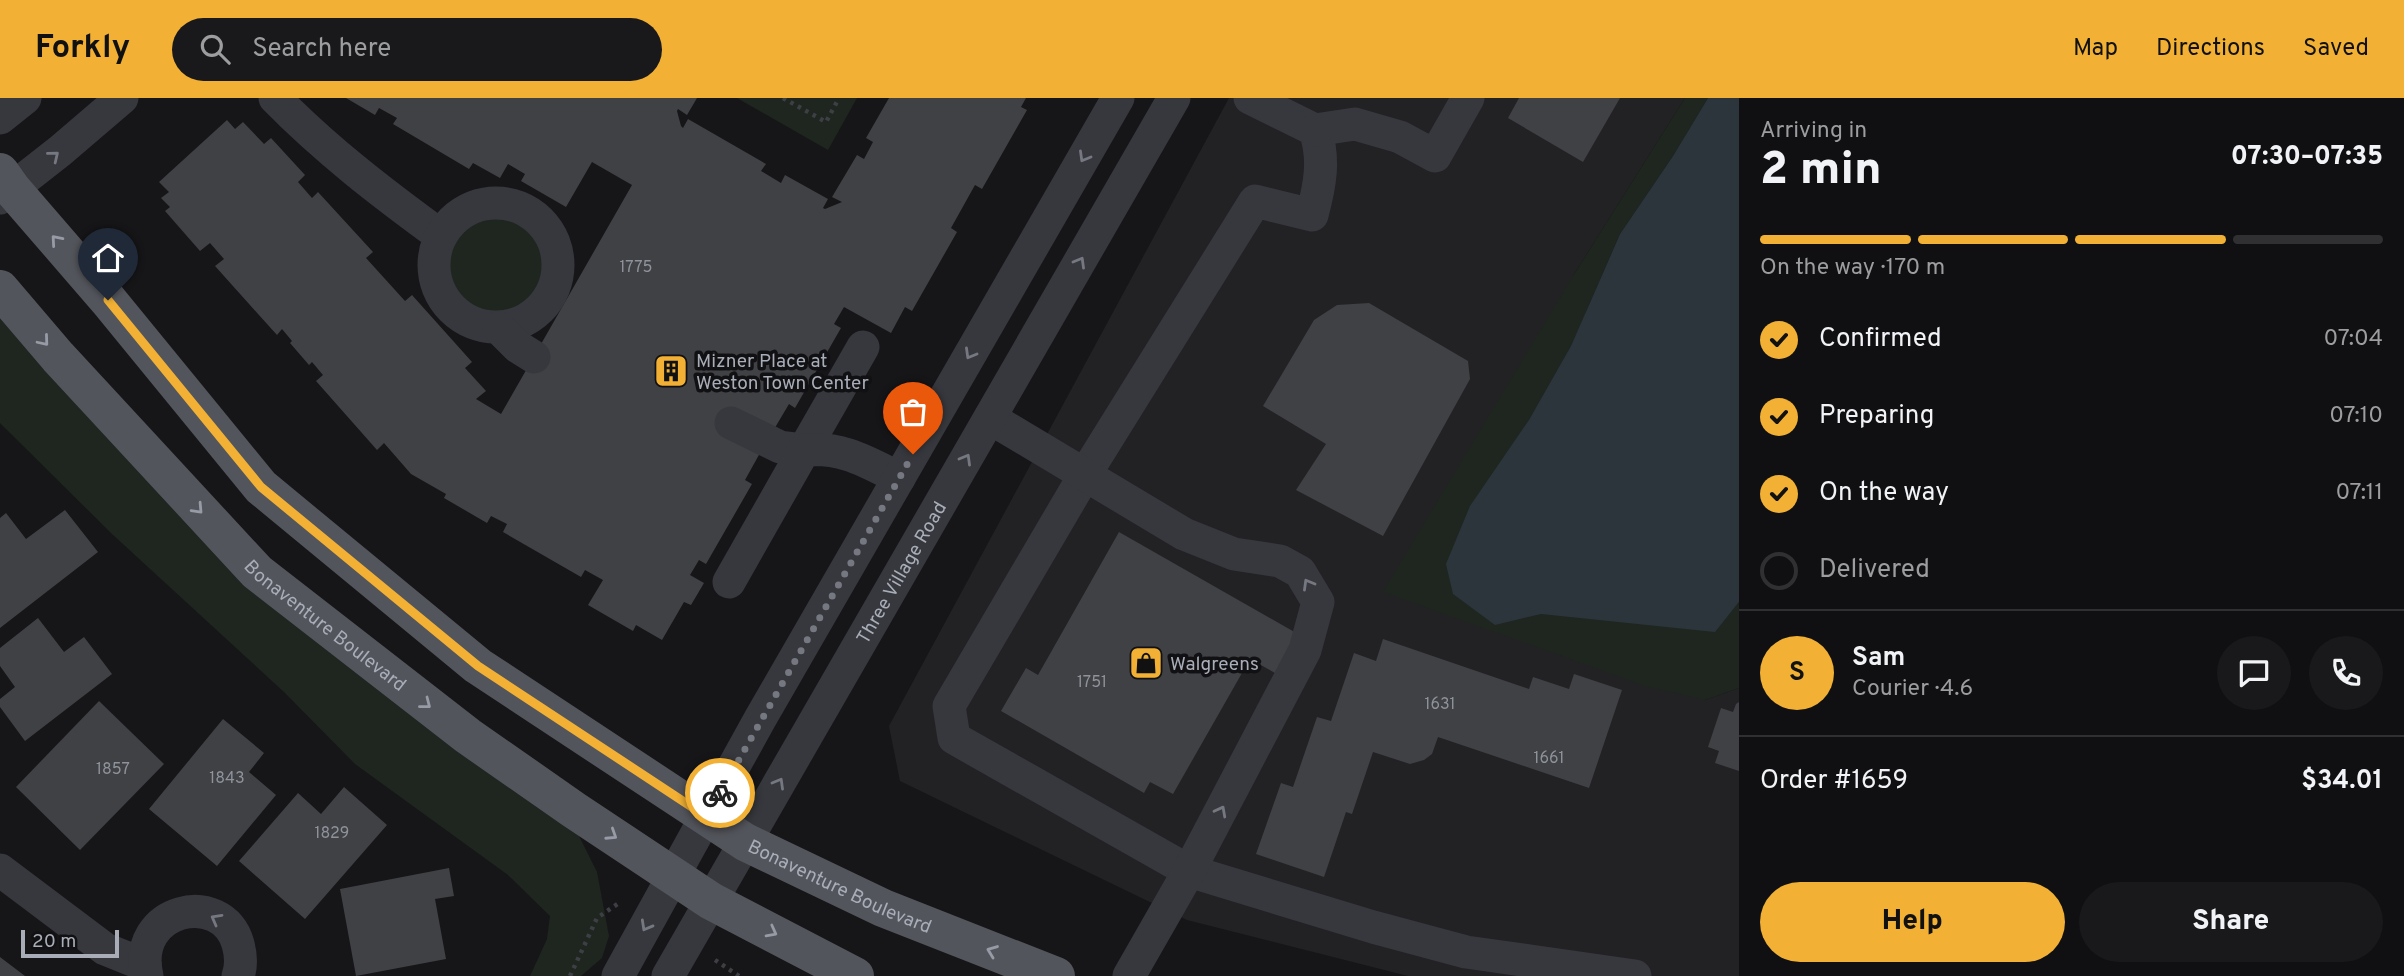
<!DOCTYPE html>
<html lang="en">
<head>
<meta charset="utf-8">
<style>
	:root { --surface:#101012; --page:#19191b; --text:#f1f3f6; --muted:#9c9d9f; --line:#303032; --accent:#f2b134 }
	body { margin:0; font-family:Overpass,sans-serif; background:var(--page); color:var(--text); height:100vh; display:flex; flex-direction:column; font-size:26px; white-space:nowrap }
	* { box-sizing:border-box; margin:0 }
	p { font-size:23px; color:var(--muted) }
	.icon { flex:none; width:38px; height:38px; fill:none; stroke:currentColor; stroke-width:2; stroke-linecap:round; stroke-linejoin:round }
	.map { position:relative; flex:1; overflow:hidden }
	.details { display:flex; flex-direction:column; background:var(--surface); width:665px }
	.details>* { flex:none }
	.scale { position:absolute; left:21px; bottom:18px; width:98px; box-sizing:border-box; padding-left:7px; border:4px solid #a8adb8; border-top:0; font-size:19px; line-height:24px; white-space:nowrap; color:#a8adb8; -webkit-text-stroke:5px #111113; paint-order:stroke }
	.pin { position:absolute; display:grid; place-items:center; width:60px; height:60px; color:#fff; margin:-72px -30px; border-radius:50% 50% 50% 0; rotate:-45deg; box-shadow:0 0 7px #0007 }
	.pin .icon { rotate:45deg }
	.courier { position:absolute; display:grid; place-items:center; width:70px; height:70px; margin:-35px; border:5px solid #f2b134; border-radius:50%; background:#fff; color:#222; box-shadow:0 2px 9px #0007 }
	.headline em { font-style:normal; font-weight:800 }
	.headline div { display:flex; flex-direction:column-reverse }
	.headline { display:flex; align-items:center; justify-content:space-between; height:119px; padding:0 21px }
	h1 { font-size:46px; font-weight:800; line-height:52px }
	.bar { display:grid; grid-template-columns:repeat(4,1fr); gap:10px 7px; align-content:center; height:84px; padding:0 21px }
	.bar i { height:9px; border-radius:5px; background:var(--line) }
	.bar .on { background:var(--accent) }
	.bar p { grid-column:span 4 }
	.line { display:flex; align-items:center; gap:18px; padding:0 21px; border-top:2px solid var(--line) }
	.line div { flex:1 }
	.round { display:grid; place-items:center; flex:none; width:74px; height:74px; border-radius:37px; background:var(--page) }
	ol { padding:0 21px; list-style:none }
	li { display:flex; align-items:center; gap:21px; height:77px }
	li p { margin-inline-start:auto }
	li .icon { padding:7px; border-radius:50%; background:var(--accent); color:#111; stroke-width:4 }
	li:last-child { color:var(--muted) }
	li i { width:38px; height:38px; border:4px solid var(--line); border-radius:50% }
	.button { display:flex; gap:14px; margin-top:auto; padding:14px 21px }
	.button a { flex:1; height:80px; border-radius:42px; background:var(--accent); color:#111; font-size:28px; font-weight:800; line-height:80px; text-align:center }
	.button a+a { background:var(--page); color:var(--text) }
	header { display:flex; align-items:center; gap:42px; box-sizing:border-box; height:98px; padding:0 35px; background:var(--accent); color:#111 }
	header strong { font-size:33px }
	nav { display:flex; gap:38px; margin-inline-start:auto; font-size:24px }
	.search { width:490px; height:63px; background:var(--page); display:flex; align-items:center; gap:18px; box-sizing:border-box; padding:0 24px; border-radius:38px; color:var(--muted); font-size:26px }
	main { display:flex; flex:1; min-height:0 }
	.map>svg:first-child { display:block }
	.built { fill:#222225 }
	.green { fill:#1e261f }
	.water { fill:#2c353c }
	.building { fill:#404145 }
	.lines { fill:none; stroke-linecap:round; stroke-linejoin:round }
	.path { stroke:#3d3f44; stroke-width:4.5; stroke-dasharray:3.5 5; stroke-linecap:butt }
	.minor { stroke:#37383d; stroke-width:33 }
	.major { stroke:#53555c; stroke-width:38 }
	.oneway { stroke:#757881 }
	.oneway2 { stroke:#979ba6 }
	.done { stroke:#757880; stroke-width:7; stroke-dasharray:0 12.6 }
	.route { stroke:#f2b134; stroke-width:9 }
	.labels { text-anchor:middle; stroke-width:7; stroke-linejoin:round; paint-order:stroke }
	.number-label { font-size:16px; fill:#8e929b }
	.poi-label { font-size:19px; fill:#a8adb8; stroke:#111113; text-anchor:start }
	.street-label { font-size:19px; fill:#a8adb8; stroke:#111113 }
</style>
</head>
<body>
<header>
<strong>Forkly</strong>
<div class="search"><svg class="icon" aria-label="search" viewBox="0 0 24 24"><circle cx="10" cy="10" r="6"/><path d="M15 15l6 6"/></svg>Search here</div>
<nav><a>Map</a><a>Directions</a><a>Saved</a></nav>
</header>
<main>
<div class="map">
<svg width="1739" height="878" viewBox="0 0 1739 878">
	<rect width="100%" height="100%" fill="#161618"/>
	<path class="built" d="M1229,0H1685L1573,178L1705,602L1739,590V878H1408L1187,822L900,683L889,628Z"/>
	<g class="green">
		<path d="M737,0H857L828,52Z"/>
		<path d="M1685,0H1708L1673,58L1620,136L1571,248L1529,322L1495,527L1541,516L1715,533L1739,504V590L1705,602L1645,588L1383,494L1573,178Z"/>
		<circle cx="496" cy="167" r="62"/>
		<path d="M0,218L107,320L577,734L597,774L609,838L602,860L581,878H530L547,841L550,818L508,777L355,666L284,594L112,436L0,325Z"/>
	</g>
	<path class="water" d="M1708,0H1739V504L1715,534L1541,516L1495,527L1453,496L1446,466L1470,408L1529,322L1571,248L1620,136L1673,58Z"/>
	<g class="building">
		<path d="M346,0H697L687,17L678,11L677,13L681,28L683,30L688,21L766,66L761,73L781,85L785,77L828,101L823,110L825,111L842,104L832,99L857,57L864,61L873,44L866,40L889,0H1026L1021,9L1027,12L982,91L975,87L951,130L957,134L912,213L905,209L891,235L844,209L834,226L841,230L795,310L789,306L760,355L745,382L752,386L706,466L699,462L690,477L704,485L691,507L684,504L662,542L636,527L633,533L588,507L603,482L585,472L581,479L503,434L507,426L491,418L487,425L444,400L446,396L411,376L384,345L377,352L316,283L323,277L312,264L309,267L290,245L292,243L282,231L277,237L215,168L224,161L210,145L200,153L165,113L170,109L161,100L169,94L159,84L227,22L235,31L243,24L264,46L271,40L305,77L298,84L312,100L318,94L373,154L366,160L405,203L412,197L472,264L465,270L486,293L476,301L501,316L632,87L592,64L566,109L521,83L525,76L508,66L500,80L473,65L469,71L393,26L397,20L379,10L375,17Z"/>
		<path d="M1519,0H1620L1583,64L1508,20Z"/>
		<path d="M1369,205L1468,263L1470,281L1383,438L1296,392L1326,346L1263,308L1314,222L1337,207Z"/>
		<path d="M65,412L98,454L0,530V420L6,415L26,441Z"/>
		<path d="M1119,434L1298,536L1275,575L1250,561L1173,696L1150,684L1144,695L1001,613L1026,570L1038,577Z"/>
		<path d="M38,520L64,554L84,539L112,576L25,643L0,609V601L15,589L0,568V550Z"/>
		<path d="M1383,541L1529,591L1533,579L1569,591L1574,576L1622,592L1589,690L1438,639L1432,656L1424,662L1410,666L1373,654L1352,716L1346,714L1324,779L1256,756L1281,685L1293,689L1317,619L1331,623L1354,555L1376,563Z"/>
		<path d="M99,603L164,666L80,752L16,689Z"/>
		<path d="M1739,604V673L1715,665L1719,653L1708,649L1721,610L1733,614L1736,606Z"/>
		<path d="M223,621L264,655L249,674L276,697L217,768L149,711Z"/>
		<path d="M344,689L387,727L305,821L239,763L298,695L321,716Z"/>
		<path d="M449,770L454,798L435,801L446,861L356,878L340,791Z"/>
		<path d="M0,859L25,878H0Z"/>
	</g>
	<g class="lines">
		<g class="path">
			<path d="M783,0L826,24L839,0"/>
			<path d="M715,862L739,878"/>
			<path d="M570,878L597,820L619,805"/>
		</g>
		<g class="minor">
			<path d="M275,0C326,52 382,95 441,138"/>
			<path d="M1250,0L1315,32C1325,61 1320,87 1312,117L1255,103L1084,378L949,608L954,640L1189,773L1373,829L1466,854L1635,878"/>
			<path d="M0,20L25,0"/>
			<path d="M1315,32L1355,26L1400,39L1435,58L1468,0"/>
			<path d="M0,100L60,53L122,0"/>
			<circle cx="496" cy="167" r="62"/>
			<path d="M499,230L518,249L534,259"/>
			<path d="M990,320L1184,436L1234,456L1280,463L1300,474L1318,504L1305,552L1189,773L1129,878"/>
			<path d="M731,325L780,349L804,352L863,249"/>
			<path d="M729,484L804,352C843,349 865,363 899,380"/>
			<path d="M0,772L105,851L145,867"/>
			<path d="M147,878C131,810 222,790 238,846C241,857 242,867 238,878"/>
			<path d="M618,878L760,621L1118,0"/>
			<path id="s1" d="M668,878L1174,0"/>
		</g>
		<g class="major">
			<path id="s2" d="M0,74L12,91L108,202L261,389L478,568L745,744L883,810L1056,878"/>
			<path id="s3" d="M0,191L58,259L257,474L468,638L574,712L711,803L855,878"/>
		</g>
	</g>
	<defs><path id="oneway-chevron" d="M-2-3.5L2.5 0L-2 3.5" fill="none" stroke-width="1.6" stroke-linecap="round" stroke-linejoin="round" transform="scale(1.75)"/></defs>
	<g class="oneway">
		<use href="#oneway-chevron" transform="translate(54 58) rotate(-39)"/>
		<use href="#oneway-chevron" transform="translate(1084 59) rotate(120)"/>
		<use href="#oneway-chevron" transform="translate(1080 164) rotate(-60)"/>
		<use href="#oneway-chevron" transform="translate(970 256) rotate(120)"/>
		<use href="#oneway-chevron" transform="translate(966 361) rotate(-60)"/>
		<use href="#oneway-chevron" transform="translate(1308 486) rotate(-120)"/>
		<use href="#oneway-chevron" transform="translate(779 685) rotate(-60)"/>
		<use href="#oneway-chevron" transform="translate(1221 713) rotate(-62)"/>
		<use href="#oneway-chevron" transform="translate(216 821) rotate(-151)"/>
		<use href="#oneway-chevron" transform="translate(646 828) rotate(119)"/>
	</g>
	<g class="oneway2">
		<use href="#oneway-chevron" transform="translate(56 142) rotate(-131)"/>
		<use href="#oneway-chevron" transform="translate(44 243) rotate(50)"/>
		<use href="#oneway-chevron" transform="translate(198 411) rotate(47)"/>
		<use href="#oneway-chevron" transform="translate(426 606) rotate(38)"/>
		<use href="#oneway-chevron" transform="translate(612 737) rotate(33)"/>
		<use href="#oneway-chevron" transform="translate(772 834) rotate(28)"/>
		<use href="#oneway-chevron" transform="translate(992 853) rotate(-159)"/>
	</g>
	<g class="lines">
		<path class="done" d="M720,695L913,356"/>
		<path class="route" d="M108,202L261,389L478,568L707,719L720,695"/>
	</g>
	<defs>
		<symbol id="building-square" viewBox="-11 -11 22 22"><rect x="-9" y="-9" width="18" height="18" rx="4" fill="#f2b134" stroke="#111113"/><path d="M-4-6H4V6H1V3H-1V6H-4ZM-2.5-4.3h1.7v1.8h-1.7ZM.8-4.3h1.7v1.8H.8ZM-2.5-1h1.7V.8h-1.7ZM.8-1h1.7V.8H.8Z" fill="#111"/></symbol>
		<symbol id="shop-square" viewBox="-11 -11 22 22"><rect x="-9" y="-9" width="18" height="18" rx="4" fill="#f2b134" stroke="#111113"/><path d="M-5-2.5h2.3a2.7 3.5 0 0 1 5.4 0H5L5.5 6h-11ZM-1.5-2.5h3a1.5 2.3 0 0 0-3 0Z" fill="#111"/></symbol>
	</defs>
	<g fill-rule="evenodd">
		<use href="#building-square" x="652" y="254" width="38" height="38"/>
		<use href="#shop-square" x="1127" y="546" width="38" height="38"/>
	</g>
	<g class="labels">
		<g class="number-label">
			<text x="636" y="174">1775</text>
			<text x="1092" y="589">1751</text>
			<text x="1440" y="611">1631</text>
			<text x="1549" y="665">1661</text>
			<text x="113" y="676">1857</text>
			<text x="227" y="685">1843</text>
			<text x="332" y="740">1829</text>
		</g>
		<g class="poi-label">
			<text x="696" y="269">Mizner Place at<tspan x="696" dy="22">Weston Town Center</tspan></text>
			<text x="1170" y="572">Walgreens</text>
		</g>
		<g class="street-label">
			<text dy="7" stroke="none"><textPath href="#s1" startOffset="466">Three Village Road</textPath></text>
			<text dy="7" stroke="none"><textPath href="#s3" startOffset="469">Bonaventure Boulevard</textPath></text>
			<text dy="7" stroke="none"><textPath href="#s2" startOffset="1115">Bonaventure Boulevard</textPath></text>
		</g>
	</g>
</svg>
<div class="scale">20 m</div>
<div class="pin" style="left:913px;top:356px;background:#ea580c"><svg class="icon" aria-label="bag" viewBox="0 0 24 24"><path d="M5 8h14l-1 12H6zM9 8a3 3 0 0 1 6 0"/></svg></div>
<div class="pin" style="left:108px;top:202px;background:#1f2937"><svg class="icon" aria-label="home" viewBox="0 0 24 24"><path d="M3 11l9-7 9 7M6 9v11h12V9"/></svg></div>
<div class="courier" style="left:720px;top:695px"><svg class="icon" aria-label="bike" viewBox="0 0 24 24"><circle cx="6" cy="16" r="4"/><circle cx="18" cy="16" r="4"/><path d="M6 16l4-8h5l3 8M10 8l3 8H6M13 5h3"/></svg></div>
</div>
<section class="details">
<div class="headline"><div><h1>2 min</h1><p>Arriving in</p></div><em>07:30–07:35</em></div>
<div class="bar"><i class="on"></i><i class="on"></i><i class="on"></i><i></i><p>On the way · 170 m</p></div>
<ol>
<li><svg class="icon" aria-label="check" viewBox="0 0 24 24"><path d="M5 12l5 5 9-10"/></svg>Confirmed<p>07:04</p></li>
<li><svg class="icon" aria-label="check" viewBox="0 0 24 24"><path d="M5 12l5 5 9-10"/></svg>Preparing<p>07:10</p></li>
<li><svg class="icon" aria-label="check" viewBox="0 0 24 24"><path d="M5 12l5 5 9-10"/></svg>On the way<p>07:11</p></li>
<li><i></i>Delivered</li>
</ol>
<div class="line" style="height:126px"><b class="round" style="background:var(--accent);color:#111">S</b><div><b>Sam</b><p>Courier · 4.6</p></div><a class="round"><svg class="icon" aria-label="chat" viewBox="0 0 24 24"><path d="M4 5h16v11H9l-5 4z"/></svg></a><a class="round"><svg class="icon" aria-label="phone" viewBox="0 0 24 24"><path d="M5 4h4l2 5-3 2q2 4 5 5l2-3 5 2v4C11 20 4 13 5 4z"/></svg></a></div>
<div class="line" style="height:91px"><div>Order #1659</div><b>$34.01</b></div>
<div class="button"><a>Help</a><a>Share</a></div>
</section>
</main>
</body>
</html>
